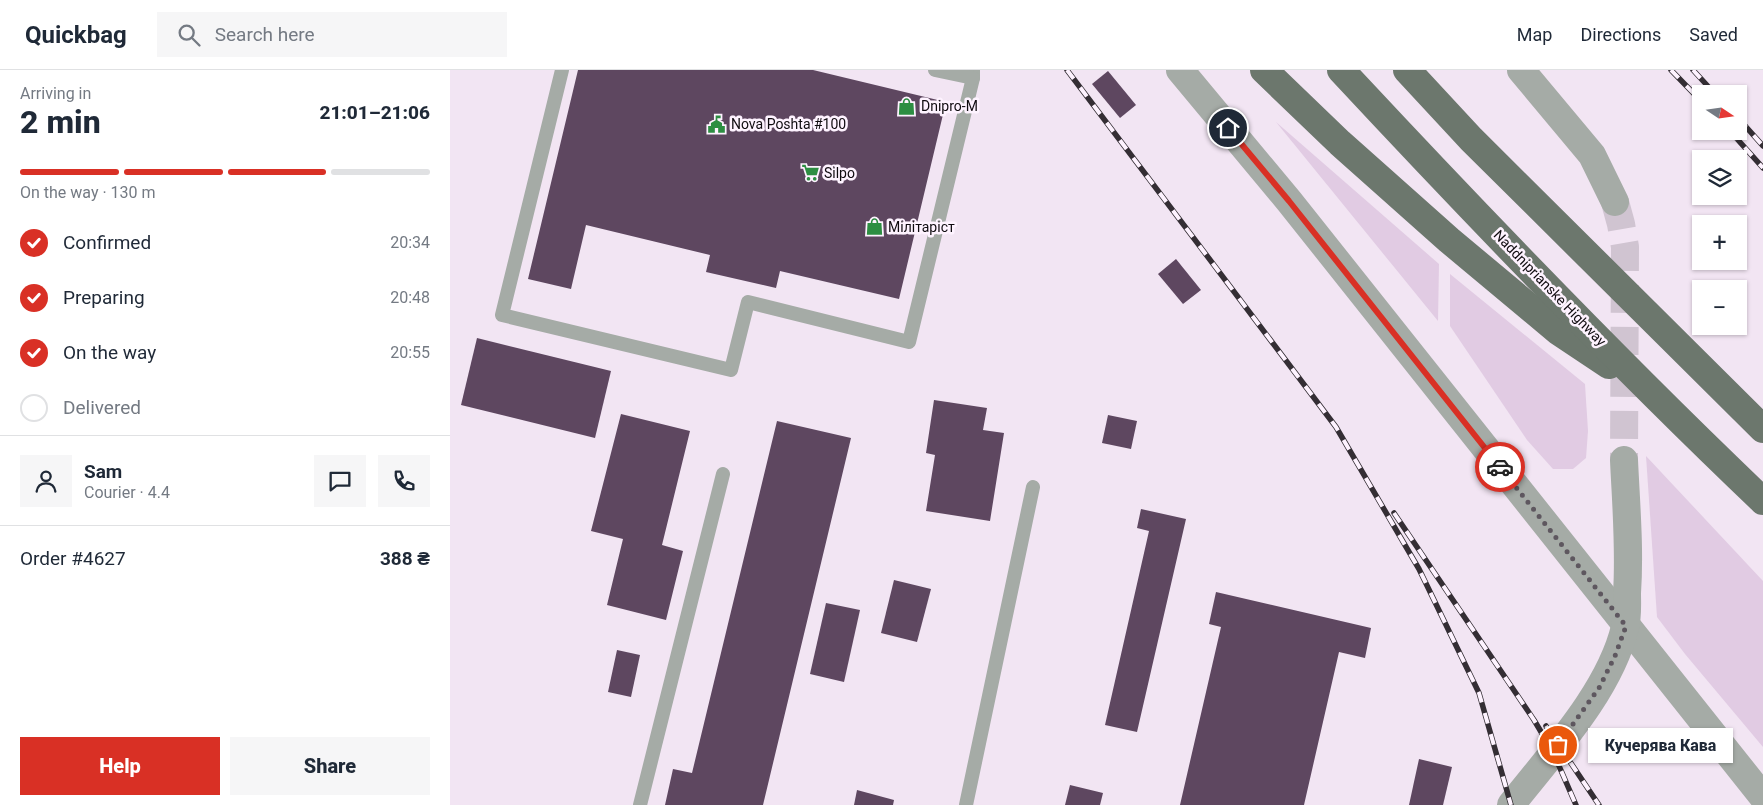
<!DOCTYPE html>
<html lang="en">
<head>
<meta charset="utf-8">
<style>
	:root { --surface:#fff; --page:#f6f6f7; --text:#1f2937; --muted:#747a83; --line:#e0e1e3; --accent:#d93025 }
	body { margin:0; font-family:Roboto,sans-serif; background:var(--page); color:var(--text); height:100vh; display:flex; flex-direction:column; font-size:19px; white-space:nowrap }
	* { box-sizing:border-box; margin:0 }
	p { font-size:16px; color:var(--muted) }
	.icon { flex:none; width:28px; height:28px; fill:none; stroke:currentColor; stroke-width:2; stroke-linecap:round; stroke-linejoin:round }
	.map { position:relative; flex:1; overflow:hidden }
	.sheet { display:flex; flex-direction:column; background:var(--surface); width:450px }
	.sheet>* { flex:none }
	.needle { width:32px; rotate:103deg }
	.controls { position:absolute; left:1242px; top:15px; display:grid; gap:10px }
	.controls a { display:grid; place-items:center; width:55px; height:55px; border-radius:0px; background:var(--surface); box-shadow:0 1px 4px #0004; font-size:25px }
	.pin { position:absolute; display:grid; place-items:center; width:42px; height:42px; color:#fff; margin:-21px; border:2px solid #fff; border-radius:50%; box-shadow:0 1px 5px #0007 }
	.courier { position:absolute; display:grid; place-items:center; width:50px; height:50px; margin:-25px; border:4px solid #d93025; border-radius:50%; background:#fff; color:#222; box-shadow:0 1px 6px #0007 }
	.bubble { position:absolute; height:35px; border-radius:0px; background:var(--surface); box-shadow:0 1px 4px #0004; font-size:16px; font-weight:800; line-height:35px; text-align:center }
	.headline em { font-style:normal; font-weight:800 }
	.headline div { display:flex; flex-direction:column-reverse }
	.headline { display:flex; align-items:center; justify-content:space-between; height:85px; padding:0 20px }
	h1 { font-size:32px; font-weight:800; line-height:38px }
	.bar { display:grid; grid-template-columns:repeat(4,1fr); gap:8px 5px; align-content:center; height:60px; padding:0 20px }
	.bar i { height:6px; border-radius:4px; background:var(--line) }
	.bar .on { background:var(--accent) }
	.bar p { grid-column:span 4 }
	.line { display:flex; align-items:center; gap:12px; padding:0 20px; border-top:1px solid var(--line) }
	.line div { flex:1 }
	.round { display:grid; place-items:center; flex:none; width:52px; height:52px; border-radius:0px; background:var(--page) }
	ol { padding:0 20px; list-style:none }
	li { display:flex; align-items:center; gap:15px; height:55px }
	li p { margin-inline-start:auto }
	li .icon { padding:5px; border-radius:50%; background:var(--accent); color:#fff; stroke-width:4 }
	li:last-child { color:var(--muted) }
	li i { width:28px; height:28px; border:2px solid var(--line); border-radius:50% }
	.action { display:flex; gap:10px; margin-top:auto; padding:10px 20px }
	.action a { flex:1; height:58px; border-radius:0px; background:var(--accent); color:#fff; font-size:20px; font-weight:800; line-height:58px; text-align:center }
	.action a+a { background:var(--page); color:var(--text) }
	header { display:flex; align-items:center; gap:30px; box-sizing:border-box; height:70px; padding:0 25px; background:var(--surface); border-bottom:1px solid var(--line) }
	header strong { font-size:24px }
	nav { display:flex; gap:28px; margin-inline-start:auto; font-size:18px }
	.search { width:350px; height:45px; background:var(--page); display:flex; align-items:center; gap:12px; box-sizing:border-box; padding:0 18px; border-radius:0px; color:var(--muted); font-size:19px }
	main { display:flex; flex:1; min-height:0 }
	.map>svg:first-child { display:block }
	.green { fill:#e1cbe3 }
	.building { fill:#5e4760 }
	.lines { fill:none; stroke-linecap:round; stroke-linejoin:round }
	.minor-tunnel { stroke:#d0c4d1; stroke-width:28; stroke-dasharray:28 14; stroke-linecap:butt }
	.service { stroke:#a5aba6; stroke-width:14 }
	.minor { stroke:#a5aba6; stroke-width:28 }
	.primary { stroke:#6c776d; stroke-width:28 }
	.rail-casing { stroke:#342e34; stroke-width:5.5 }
	.rail { stroke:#fef3ff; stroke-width:4; stroke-dasharray:11; stroke-linecap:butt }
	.done { stroke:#5e575f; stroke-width:5; stroke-dasharray:0 9 }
	.route { stroke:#d93025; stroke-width:6 }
	.labels { text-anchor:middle; stroke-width:5; stroke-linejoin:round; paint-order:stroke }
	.poi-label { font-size:14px; fill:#0f0b0f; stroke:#fef3ff; text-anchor:start }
	.street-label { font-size:14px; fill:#0f0b0f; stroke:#fef3ff }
</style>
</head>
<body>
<header>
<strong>Quickbag</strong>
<div class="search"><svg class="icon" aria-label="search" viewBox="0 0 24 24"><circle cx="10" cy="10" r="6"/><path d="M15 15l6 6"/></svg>Search here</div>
<nav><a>Map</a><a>Directions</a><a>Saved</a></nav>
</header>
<main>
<section class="sheet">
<div class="headline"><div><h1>2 min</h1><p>Arriving in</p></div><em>21:01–21:06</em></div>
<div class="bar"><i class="on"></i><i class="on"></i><i class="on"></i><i></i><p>On the way · 130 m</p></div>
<ol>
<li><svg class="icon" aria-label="check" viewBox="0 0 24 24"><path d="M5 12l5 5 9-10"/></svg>Confirmed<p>20:34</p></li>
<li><svg class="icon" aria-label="check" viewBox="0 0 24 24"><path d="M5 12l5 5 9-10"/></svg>Preparing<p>20:48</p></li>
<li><svg class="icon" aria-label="check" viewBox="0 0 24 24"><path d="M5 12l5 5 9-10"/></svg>On the way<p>20:55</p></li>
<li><i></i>Delivered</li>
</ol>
<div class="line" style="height:90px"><a class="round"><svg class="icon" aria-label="person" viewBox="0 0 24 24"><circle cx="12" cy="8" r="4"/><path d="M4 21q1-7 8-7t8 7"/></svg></a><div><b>Sam</b><p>Courier · 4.4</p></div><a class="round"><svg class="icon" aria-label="chat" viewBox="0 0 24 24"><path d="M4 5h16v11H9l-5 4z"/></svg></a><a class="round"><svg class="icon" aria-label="phone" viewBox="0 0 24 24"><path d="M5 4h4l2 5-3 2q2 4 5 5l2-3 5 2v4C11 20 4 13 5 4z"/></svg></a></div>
<div class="line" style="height:65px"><div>Order #4627</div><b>388 ₴</b></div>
<div class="action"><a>Help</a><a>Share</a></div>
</section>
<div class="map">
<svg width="1313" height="735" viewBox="0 0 1313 735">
	<rect width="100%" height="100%" fill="#f2e5f3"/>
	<g class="green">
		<path d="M826,52L989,194L988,251Z"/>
		<path d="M1000,204L1135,314L1138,361L1136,388L1123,399H1103L1077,370L1000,256Z"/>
		<path d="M1196,386L1313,511V677L1235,584L1207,547Z"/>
	</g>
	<g class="building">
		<path d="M128,0H363L496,32L449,229L330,201L326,218L256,202L260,185L136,155L121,219L78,209Z"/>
		<path d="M658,1L686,35L670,48L642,14Z"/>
		<path d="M726,189L751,220L733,234L708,204Z"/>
		<path d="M27,268L161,301L145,368L11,335Z"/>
		<path d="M484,330L537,338L533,360L554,363L540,451L476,441L485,385L476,383Z"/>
		<path d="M171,344L240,361L212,475L233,481L216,550L157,535L173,469L141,461Z"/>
		<path d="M658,345L687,351L681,379L652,373Z"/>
		<path d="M327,351L401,368L313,735H215L223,699L242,703Z"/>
		<path d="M691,439L736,449L687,662L655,655L699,461L687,458Z"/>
		<path d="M444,510L481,519L467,572L431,563Z"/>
		<path d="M766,522L921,558L915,588L889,582L854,735H730L771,557L759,554Z"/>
		<path d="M376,533L410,540L394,612L360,604Z"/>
		<path d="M167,580L190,585L181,627L158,622Z"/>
		<path d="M969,689L1002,697L993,735H959Z"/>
		<path d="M620,715L653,723L650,735H615Z"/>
		<path d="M407,720L444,730L443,735H404Z"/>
	</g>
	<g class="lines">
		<path class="minor-tunnel" d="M1165,132L1171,154L1175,177L1174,390"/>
		<g class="service">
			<path d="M112,0L52,245L281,300L298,232L459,272L523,8V0"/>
			<path d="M485,0L523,8"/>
			<path d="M190,735L273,404"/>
			<path d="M516,735L583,417"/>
		</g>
		<g class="minor">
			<path d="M730,0L839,131L1313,727"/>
			<path d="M1071,0L1142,85L1165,132"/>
			<path d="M1061,735C1101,684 1160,621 1175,557C1178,546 1177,534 1177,523C1180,479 1176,434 1174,390"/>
		</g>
		<g class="primary">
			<path d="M814,0L890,73L999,170L1108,261L1159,295"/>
			<path d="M891,0C1028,147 1167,292 1313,431"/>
			<path d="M957,0L1021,69L1313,359"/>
		</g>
		<defs>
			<g id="rail">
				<path d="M617,0L886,357L969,499L1029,623L1061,735"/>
				<path d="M1221,0L1251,31"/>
				<path d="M1243,0L1265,24"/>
				<path d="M1289,49L1313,76"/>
				<path d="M1280,61L1313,98"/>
				<path d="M944,443L1084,650L1103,682L1126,735"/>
				<path d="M1096,656L1149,735"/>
			</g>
		</defs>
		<use href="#rail" class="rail-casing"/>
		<use href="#rail" class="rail"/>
	</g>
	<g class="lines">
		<path class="done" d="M1050,397L1176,556L1165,586L1149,618L1108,675"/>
		<path class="route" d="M778,58L839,131L1050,397"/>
	</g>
	<defs>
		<symbol id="shop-bare" viewBox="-9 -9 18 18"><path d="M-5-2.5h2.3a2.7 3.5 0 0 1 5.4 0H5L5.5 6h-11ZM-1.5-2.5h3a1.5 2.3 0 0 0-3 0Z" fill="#2d8e42" stroke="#fef3ff" stroke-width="2.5" paint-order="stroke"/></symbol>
		<symbol id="civic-bare" viewBox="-9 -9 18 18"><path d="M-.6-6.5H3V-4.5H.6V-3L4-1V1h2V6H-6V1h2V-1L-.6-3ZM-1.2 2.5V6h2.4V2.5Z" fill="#2d8e42" stroke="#fef3ff" stroke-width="2.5" paint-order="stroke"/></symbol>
		<symbol id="supermarket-bare" viewBox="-9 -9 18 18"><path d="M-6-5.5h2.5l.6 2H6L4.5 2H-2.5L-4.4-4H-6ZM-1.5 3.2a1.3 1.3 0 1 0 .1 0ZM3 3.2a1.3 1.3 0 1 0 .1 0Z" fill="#2d8e42" stroke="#fef3ff" stroke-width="2.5" paint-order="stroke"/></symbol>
	</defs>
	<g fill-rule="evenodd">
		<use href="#shop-bare" x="444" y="24" width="25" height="25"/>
		<use href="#civic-bare" x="254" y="42" width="25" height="25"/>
		<use href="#supermarket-bare" x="348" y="90" width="25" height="25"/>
		<use href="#shop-bare" x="412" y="144" width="25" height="25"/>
	</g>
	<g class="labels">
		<g class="poi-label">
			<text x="471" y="41">Dnipro-M</text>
			<text x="281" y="59">Nova Poshta #100</text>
			<text x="374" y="108">Silpo</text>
			<text x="438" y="162">Мілітаріст</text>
		</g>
		<g class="street-label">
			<text transform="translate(1100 218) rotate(46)" y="5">Naddniprianske Highway</text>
		</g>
	</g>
</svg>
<div class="controls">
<a><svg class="needle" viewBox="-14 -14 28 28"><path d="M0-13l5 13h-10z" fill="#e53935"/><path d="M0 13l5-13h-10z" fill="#747a83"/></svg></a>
<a><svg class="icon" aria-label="layers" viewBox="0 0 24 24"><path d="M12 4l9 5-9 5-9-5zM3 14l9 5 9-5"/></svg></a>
<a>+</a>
<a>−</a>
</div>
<div class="pin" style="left:1108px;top:675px;background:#ea580c"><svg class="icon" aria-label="bag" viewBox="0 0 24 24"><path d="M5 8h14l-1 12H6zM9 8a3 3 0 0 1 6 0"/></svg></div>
<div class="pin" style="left:778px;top:58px;background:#1f2937"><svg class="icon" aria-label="home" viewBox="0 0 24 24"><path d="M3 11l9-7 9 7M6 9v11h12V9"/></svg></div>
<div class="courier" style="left:1050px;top:397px"><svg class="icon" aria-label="car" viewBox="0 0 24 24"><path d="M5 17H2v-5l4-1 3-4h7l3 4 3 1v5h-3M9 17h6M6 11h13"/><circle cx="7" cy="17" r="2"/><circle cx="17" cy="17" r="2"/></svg></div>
<div class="bubble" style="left:1138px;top:658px;width:145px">Кучерява Кава</div>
</div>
</main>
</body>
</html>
